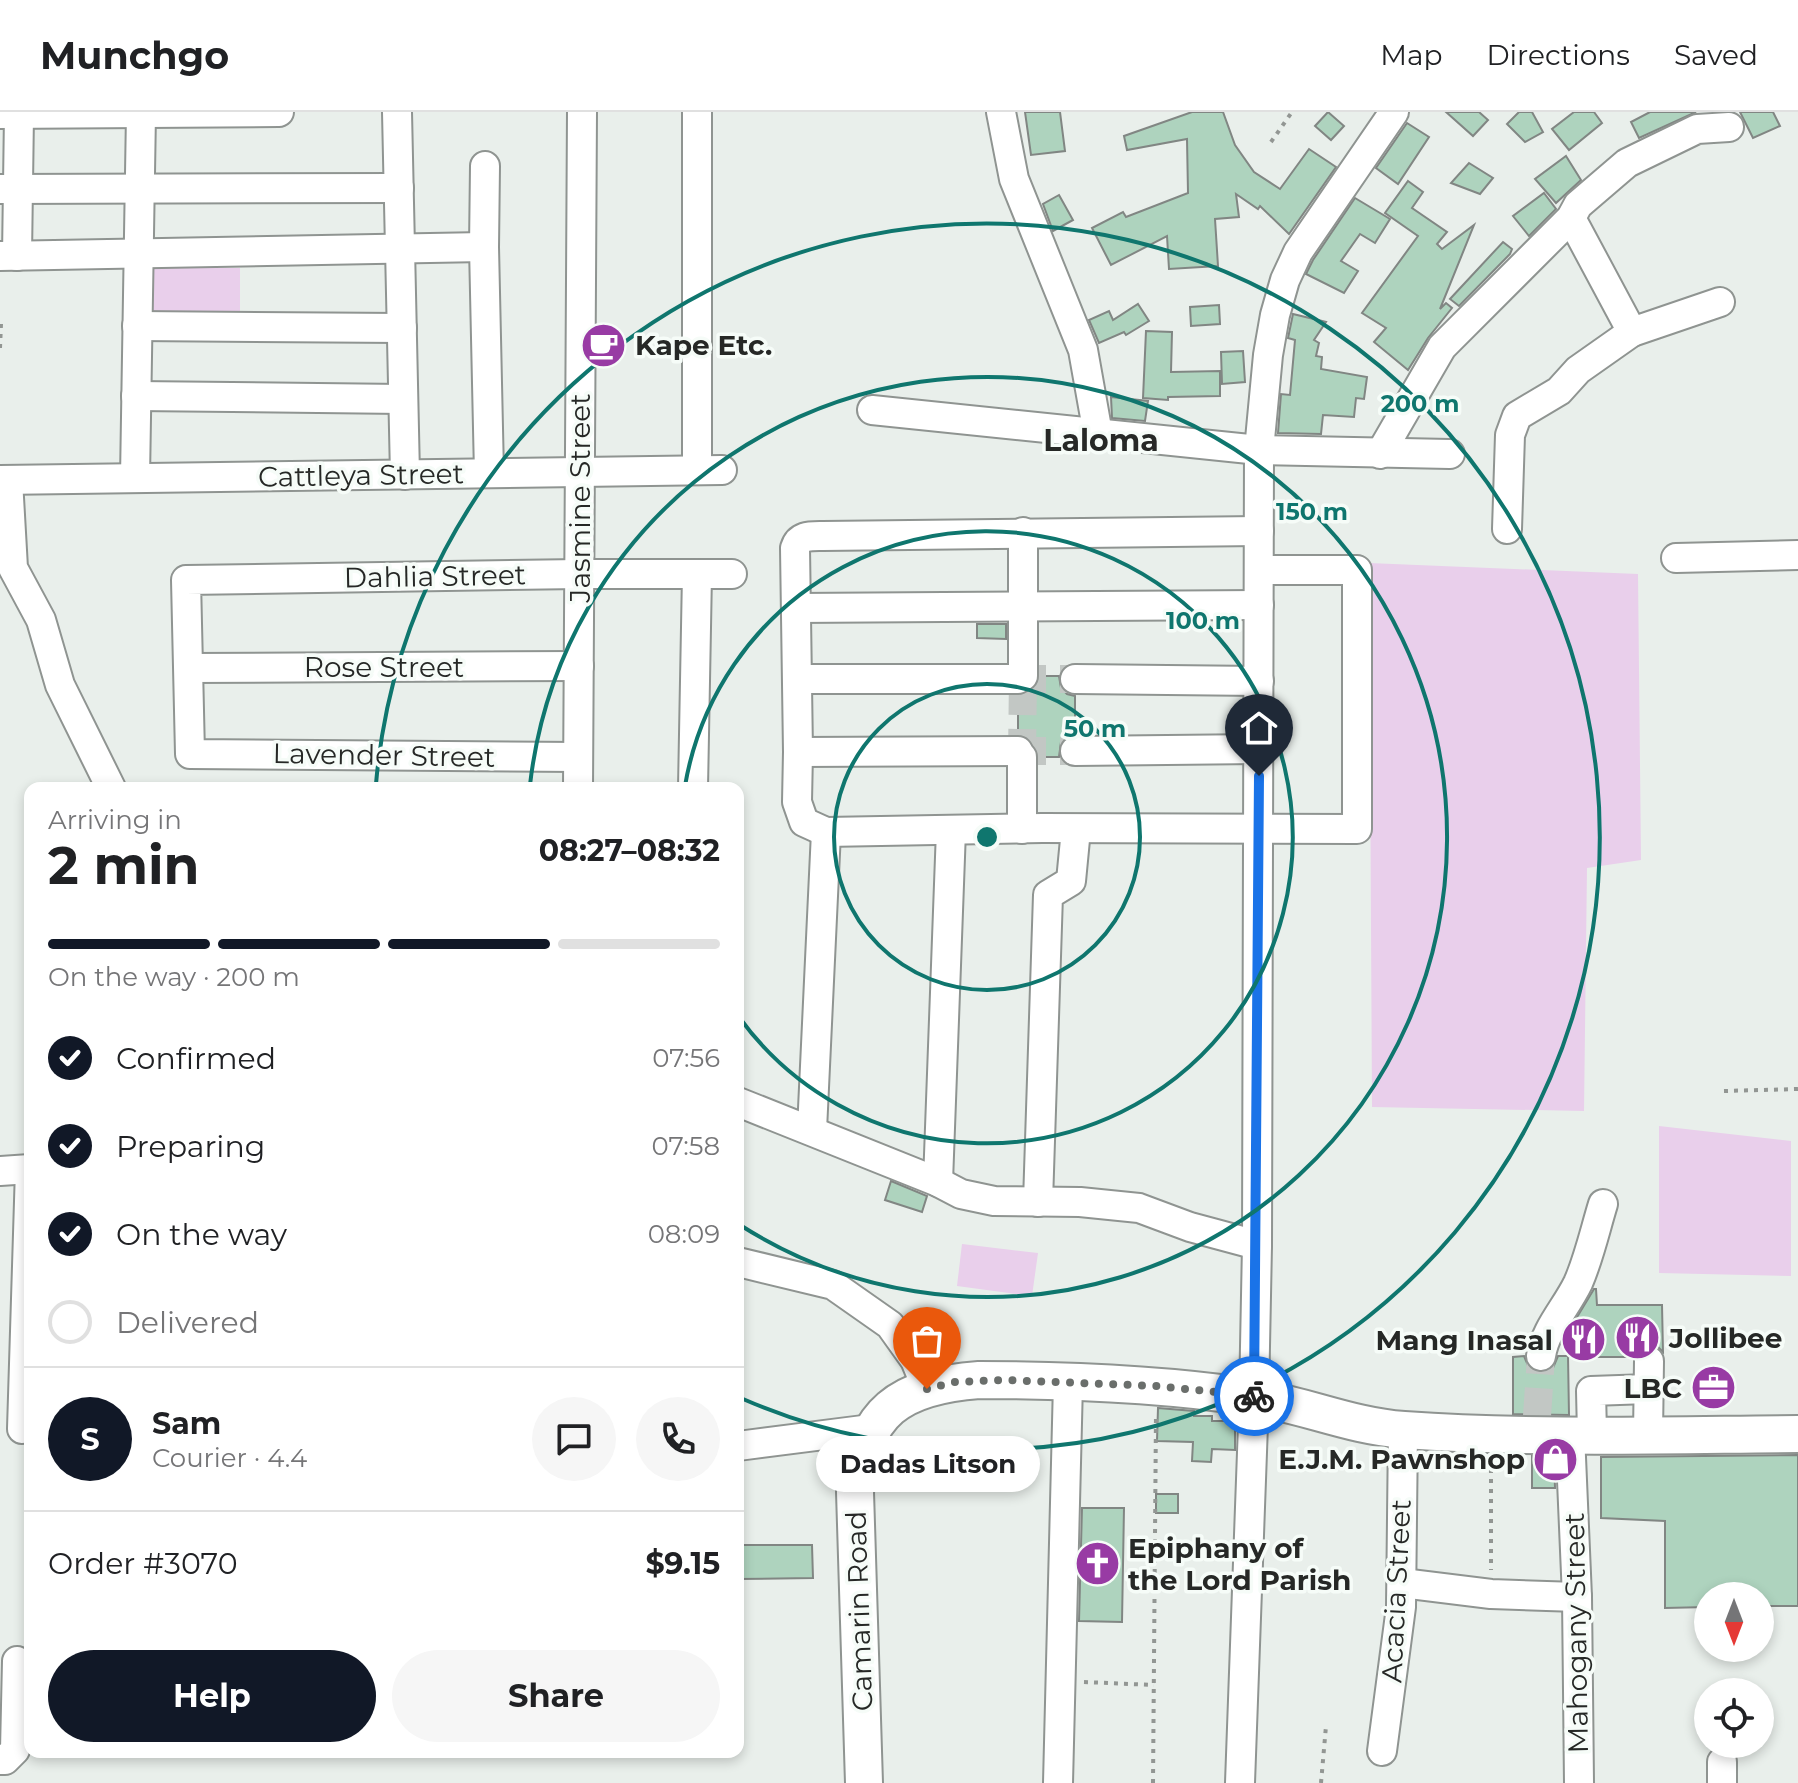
<!DOCTYPE html>
<html lang="en">
<head>
<meta charset="utf-8">
<style>
	:root { --surface:#fff; --page:#f6f6f6; --text:#202124; --muted:#757577; --line:#e0e0e0; --accent:#111827 }
	body { margin:0; font-family:Montserrat,sans-serif; background:var(--page); color:var(--text); height:100vh; display:flex; flex-direction:column; font-size:30px; white-space:nowrap }
	* { box-sizing:border-box; margin:0 }
	p { font-size:26px; color:var(--muted) }
	.icon { flex:none; width:44px; height:44px; fill:none; stroke:currentColor; stroke-width:2; stroke-linecap:round; stroke-linejoin:round }
	.map { position:relative; flex:1; overflow:hidden }
	.sheet { position:absolute; left:24px; top:670px; width:720px; height:976px; display:flex; flex-direction:column; background:var(--surface); border-radius:16px; box-shadow:0 4px 12px #0003 }
	.sheet>* { flex:none }
	.needle { width:52px; rotate:180deg }
	.fabs { position:absolute; left:1694px; top:1470px; display:grid; gap:16px }
	.fabs a { display:grid; place-items:center; width:80px; height:80px; border-radius:50%; background:var(--surface); box-shadow:0 4px 12px #0003; font-size:40px }
	.pin { position:absolute; display:grid; place-items:center; width:68px; height:68px; color:#fff; margin:-82px -34px; border-radius:50% 50% 50% 0; rotate:-45deg; box-shadow:0 0 8px #0007 }
	.pin .icon { rotate:45deg }
	.courier { position:absolute; display:grid; place-items:center; width:80px; height:80px; margin:-40px; border:6px solid #1a73e8; border-radius:50%; background:#fff; color:#222; box-shadow:0 2px 10px #0007 }
	.bubble { position:absolute; height:56px; border-radius:28px; background:var(--surface); box-shadow:0 4px 12px #0003; font-size:26px; font-weight:700; line-height:56px; text-align:center }
	.headline em { font-style:normal; font-weight:700 }
	.headline div { display:flex; flex-direction:column-reverse }
	.headline { display:flex; align-items:center; justify-content:space-between; height:136px; padding:0 24px }
	h1 { font-size:52px; font-weight:700; line-height:60px }
	.bar { display:grid; grid-template-columns:repeat(4,1fr); gap:12px 8px; align-content:center; height:96px; padding:0 24px }
	.bar i { height:10px; border-radius:6px; background:var(--line) }
	.bar .on { background:var(--accent) }
	.bar p { grid-column:span 4 }
	.line { display:flex; align-items:center; gap:20px; padding:0 24px; border-top:2px solid var(--line) }
	.line div { flex:1 }
	.round { display:grid; place-items:center; flex:none; width:84px; height:84px; border-radius:42px; background:var(--page) }
	ol { padding:0 24px; list-style:none }
	li { display:flex; align-items:center; gap:24px; height:88px }
	li p { margin-inline-start:auto }
	li .icon { padding:8px; border-radius:50%; background:var(--accent); color:#fff; stroke-width:4 }
	li:last-child { color:var(--muted) }
	li i { width:44px; height:44px; border:4px solid var(--line); border-radius:50% }
	.button { display:flex; gap:16px; margin-top:auto; padding:16px 24px }
	.button a { flex:1; height:92px; border-radius:48px; background:var(--accent); color:#fff; font-size:32px; font-weight:700; line-height:92px; text-align:center }
	.button a+a { background:var(--page); color:var(--text) }
	header { display:flex; align-items:center; gap:48px; box-sizing:border-box; height:112px; padding:0 40px; background:var(--surface); border-bottom:2px solid var(--line) }
	header strong { font-size:38px }
	nav { display:flex; gap:44px; margin-inline-start:auto; font-size:28px }
	.map>svg:first-child { display:block }
	.green { fill:#e9cfeb }
	.building { fill:#aed3be; stroke:#818683; stroke-width:2 }
	.lines { fill:none; stroke-linecap:round; stroke-linejoin:round }
	.minor-tunnel { stroke:#c2c7c4; stroke-width:28; stroke-dasharray:28 14; stroke-linecap:butt }
	.minor-casing { stroke:#8f9491; stroke-width:32 }
	.major-casing { stroke:#8f9491; stroke-width:40 }
	.path { stroke:#929693; stroke-width:4; stroke-dasharray:4 6; stroke-linecap:butt }
	.minor { stroke:#fff; stroke-width:28 }
	.major { stroke:#fff; stroke-width:36 }
	.done { stroke:#6a6e6b; stroke-width:8; stroke-dasharray:0 14.4 }
	.route { stroke:#1a73e8; stroke-width:10 }
	.ring { fill:none; stroke:#0f766e; stroke-width:4 }
	.labels { text-anchor:middle; stroke-width:7; stroke-linejoin:round; paint-order:stroke }
	.poi-label { font-size:28px; font-weight:bold; fill:#262826; stroke:#f6fcf8; text-anchor:start }
	.street-label { font-size:28px; fill:#262826; stroke:#f6fcf8 }
	.neighbourhood-label { font-size:30px; font-weight:bold; fill:#262826; stroke:#f6fcf8 }
	.centre { fill:#0f766e; stroke:#f6fcf8; stroke-width:4 }
	.ring-label { font-size:24px; text-anchor:middle; font-weight:bold; fill:#0f766e; stroke:#f6fcf8; stroke-width:7; stroke-linejoin:round; paint-order:stroke }
</style>
</head>
<body>
<header>
<strong>Munchgo</strong>
<nav><a>Map</a><a>Directions</a><a>Saved</a></nav>
</header>
<div class="map">
<svg width="1798" height="1671" viewBox="0 0 1798 1671">
	<rect width="100%" height="100%" fill="#e9efeb"/>
	<g class="green">
		<rect x="152" y="156" width="88" height="44"/>
		<path d="M1369,451L1638,462L1641,748L1587,756L1584,999L1372,995Z"/>
		<path d="M1659,1014L1791,1029V1164L1659,1161Z"/>
		<path d="M962,1132L1038,1141L1032,1184L957,1174Z"/>
	</g>
	<g class="building">
		<path d="M1025,0H1060L1065,39L1031,43Z"/>
		<path d="M1192,0H1223L1235,33L1254,60L1280,77L1309,37L1336,55L1289,122L1260,94L1258,97L1236,82L1239,105L1215,107L1218,154L1169,157L1167,124L1111,153L1092,116L1123,100L1126,105L1188,81L1187,27L1127,38L1124,24Z"/>
		<path d="M1328,0L1344,14L1331,28L1315,14Z"/>
		<path d="M1446,0H1479L1488,8L1473,24Z"/>
		<path d="M1519,0H1532L1543,20L1525,30L1507,12Z"/>
		<path d="M1574,0H1594L1602,11L1569,38L1552,17Z"/>
		<path d="M1650,0H1696L1639,26L1631,10Z"/>
		<path d="M1740,0H1773L1780,14L1753,26Z"/>
		<path d="M1407,11L1429,25L1398,72L1376,56Z"/>
		<path d="M1566,44L1581,68L1556,91L1535,67Z"/>
		<path d="M1469,51L1493,66L1480,82L1451,71Z"/>
		<path d="M1408,69L1423,80L1412,96L1447,120L1437,132L1442,137L1474,113L1440,197L1446,191L1452,196L1428,226L1408,258L1374,230L1386,216L1362,201L1418,124L1385,101Z"/>
		<path d="M1544,81L1556,97L1529,124L1513,104Z"/>
		<path d="M1059,83L1073,108L1053,119L1043,92Z"/>
		<path d="M1355,86L1390,107L1375,131L1360,122L1341,149L1358,159L1344,181L1306,162L1313,148Z"/>
		<path d="M1503,130L1512,137L1510,142L1459,194L1450,187Z"/>
		<path d="M1138,192L1149,209L1126,223L1124,220L1099,231L1089,208L1109,199L1113,208Z"/>
		<path d="M1219,193L1220,212L1191,214L1190,195Z"/>
		<path d="M1293,202L1326,210L1314,228L1319,231L1316,244L1322,245L1321,257L1367,265L1364,287L1356,286L1354,305L1323,303L1321,322L1278,321L1281,282L1290,283L1295,228L1288,226Z"/>
		<path d="M1146,219L1172,220L1171,260L1220,259V284L1168,285V288L1143,286Z"/>
		<path d="M1243,239L1245,270L1222,272L1221,240Z"/>
		<path d="M1111,285L1148,289L1145,309L1112,306Z"/>
		<path d="M977,512H1006V527L977,526Z"/>
		<path d="M1040,564H1059L1061,576L1067,582L1075,584V622L1067,624L1061,630L1059,645H1039L1032,630L1018,622V584L1032,578L1038,572Z"/>
		<path d="M891,1069L927,1084L922,1100L885,1088Z"/>
		<path d="M1594,1177H1596L1597,1193H1662L1663,1240L1657,1234L1648,1232L1640,1235L1633,1245H1569L1568,1220Z"/>
		<path d="M1524,1244L1529,1256L1538,1261L1553,1256L1558,1244H1568L1569,1303L1513,1302V1245Z"/>
		<path d="M1158,1296L1194,1299V1304H1212V1309H1235V1338L1212,1337L1211,1350L1192,1349L1193,1330L1157,1329Z"/>
		<path d="M1798,1343V1494H1760V1484H1708V1495L1665,1496V1409L1601,1406V1345Z"/>
		<path d="M1532,1344H1554L1555,1376H1532Z"/>
		<rect x="1156" y="1382" width="22" height="19"/>
		<path d="M1082,1396H1124L1122,1510L1079,1509Z"/>
		<path d="M738,1433H812L813,1466L738,1467Z"/>
	</g>
	<g class="lines">
		<g class="minor-tunnel">
			<path d="M1018,567H1075"/>
			<path d="M1018,639H1075"/>
			<path d="M1022,645L1023,564"/>
			<path d="M1537,1304L1541,1244"/>
		</g>
		<defs>
			<g id="minor">
				<path d="M397,0L405,363"/>
				<path d="M697,0V358"/>
				<path d="M1001,0L1014,67L1083,238L1098,322"/>
				<path d="M0,2L279,0"/>
				<path d="M485,54L484,135L489,361"/>
				<path d="M0,77L399,76"/>
				<path d="M1571,106L1632,220L1720,190"/>
				<path d="M0,144L484,135"/>
				<path d="M17,144L19,2"/>
				<path d="M137,214L402,216"/>
				<path d="M136,284L403,287"/>
				<path d="M872,298L1259,338L1450,342"/>
				<path d="M1380,342L1442,235L1571,106L1578,93L1627,51L1697,17L1729,15"/>
				<path d="M135,366L141,1"/>
				<path d="M0,368L722,358"/>
				<path d="M8,368L13,456L41,508L60,573L111,676"/>
				<path d="M1507,417L1510,323L1517,304L1559,279L1578,258L1632,220"/>
				<path d="M1259,419L823,424C810,424 799,423 795,436L798,640L797,690L804,710L826,720L1042,716L1357,717V458H1259"/>
				<path d="M1676,446L1798,443"/>
				<path d="M796,496L1259,493"/>
				<path d="M189,556L579,554"/>
				<path d="M1023,564V420"/>
				<path d="M798,567H1018"/>
				<path d="M1075,567L1259,569"/>
				<path d="M1075,639L1259,637"/>
				<path d="M798,640L1018,639"/>
				<path d="M578,645L190,642L186,468L580,462H732"/>
				<path d="M578,676L582,0"/>
				<path d="M693,676L697,462"/>
				<path d="M1022,717V645"/>
				<path d="M738,990L938,1070L961,1082L994,1089L1080,1090L1139,1096L1190,1115L1257,1133"/>
				<path d="M812,1018L826,720"/>
				<path d="M0,1059L30,1057"/>
				<path d="M938,1070L951,718"/>
				<path d="M1038,1090L1048,783L1071,769L1076,717"/>
				<path d="M738,1150L833,1173L890,1213L915,1248L927,1277"/>
				<path d="M1541,1244C1545,1217 1566,1196 1578,1171C1589,1146 1595,1118 1603,1092"/>
				<path d="M22,1317L30,1057"/>
				<path d="M1570,1322L1577,1485L1579,1671"/>
				<path d="M1592,1322L1591,1279L1648,1277"/>
				<path d="M1648,1323L1649,1249"/>
				<path d="M738,1334L871,1317"/>
				<path d="M1402,1471L1491,1482L1577,1485"/>
				<path d="M1382,1639L1401,1495L1403,1318"/>
				<path d="M0,1648H5L15,1638L17,1549"/>
				<path d="M1058,1671L1068,1271"/>
				<path d="M1240,1671L1254,1285L1257,1133L1259,338L1268,243L1275,203L1285,168L1298,140L1394,0"/>
				<path d="M1722,1671V1650"/>
			</g>
			<path id="major" d="M864,1671L855,1380C863,1299 900,1274 979,1268C1069,1268 1161,1272 1251,1285C1303,1292 1349,1314 1404,1318C1535,1327 1667,1323 1798,1322"/>
		</defs>
		<use href="#minor" class="minor-casing"/>
		<use href="#major" class="major-casing"/>
		<g class="path">
			<path d="M1271,30L1292,0"/>
			<path d="M0,236L1,212"/>
			<path d="M1724,979L1798,977"/>
			<path d="M1491,1347V1458"/>
			<path d="M1084,1570L1154,1573"/>
			<path d="M1153,1671L1156,1301"/>
			<path d="M1321,1671L1326,1614"/>
		</g>
		<use href="#minor" class="minor"/>
		<use href="#major" class="major"/>
	</g>
	<g class="lines">
		<path class="done" d="M927,1277L954,1270L1004,1268L1157,1274L1254,1284"/>
		<path class="route" d="M1254,1284L1259,664"/>
	</g>
	<g class="ring">
		<circle cx="987" cy="725" r="153"/>
		<path d="M685 674A306 306 0 1 1 739 905"/>
		<path d="M530 673A460 460 0 1 1 740 1113"/>
		<path d="M376 672A613 613 0 1 1 743 1287"/>
	</g>
	<defs>
		<symbol id="cafe-disc" viewBox="-11 -11 22 22"><circle r="9.5" fill="#983ba4" stroke="#f6fcf8"/><path d="M-5.5-4.5H6V0H3Q3 3.5 0 3.5H-2.5Q-5.5 3.5-5.5 0ZM3-3.2v2h1.7v-2ZM-6 4.5H4V6H-6Z" fill="#fff"/></symbol>
		<symbol id="restaurant-disc" viewBox="-11 -11 22 22"><circle r="9.5" fill="#983ba4" stroke="#f6fcf8"/><path d="M-5-6h1v4h1v-4h1v4h1v-4h1v5L-1.5 .5V6h-2V.5L-5-1ZM5-6V6H3V1.5H1.5Q1.5-4 5-6Z" fill="#fff"/></symbol>
		<symbol id="office-disc" viewBox="-11 -11 22 22"><circle r="9.5" fill="#983ba4" stroke="#f6fcf8"/><path d="M-6-3h4V-5.5h4V-3h4V5H-6ZM-1-4.5V-3h2v-1.5ZM-6 0V1H6V0Z" fill="#fff"/></symbol>
		<symbol id="shop-disc" viewBox="-11 -11 22 22"><circle r="9.5" fill="#983ba4" stroke="#f6fcf8"/><path d="M-5-2.5h2.3a2.7 3.5 0 0 1 5.4 0H5L5.5 6h-11ZM-1.5-2.5h3a1.5 2.3 0 0 0-3 0Z" fill="#fff"/></symbol>
		<symbol id="church-disc" viewBox="-11 -11 22 22"><circle r="9.5" fill="#983ba4" stroke="#f6fcf8"/><path d="M-1.2-6h2.4v3.5h3.3v2.4h-3.3V6h-2.4V-.1h-3.3v-2.4h3.3Z" fill="#fff"/></symbol>
	</defs>
	<g fill-rule="evenodd">
		<use href="#cafe-disc" x="578" y="208" width="51" height="51"/>
		<use href="#restaurant-disc" x="1612" y="1200" width="51" height="51"/>
		<use href="#restaurant-disc" x="1558" y="1202" width="51" height="51"/>
		<use href="#office-disc" x="1688" y="1250" width="51" height="51"/>
		<use href="#shop-disc" x="1530" y="1322" width="51" height="51"/>
		<use href="#church-disc" x="1072" y="1426" width="51" height="51"/>
	</g>
	<g class="labels">
		<g class="poi-label">
			<text x="635" y="243">Kape Etc.</text>
			<text x="1669" y="1236">Jollibee</text>
			<text x="1553" y="1238" text-anchor="end">Mang Inasal</text>
			<text x="1682" y="1286" text-anchor="end">LBC</text>
			<text x="1525" y="1357" text-anchor="end">E.J.M. Pawnshop</text>
			<text x="1128" y="1446">Epiphany of<tspan x="1128" dy="32">the Lord Parish</tspan></text>
		</g>
		<g class="street-label">
			<text transform="translate(361 363) rotate(-1)" y="10">Cattleya Street</text>
			<text transform="translate(580 386) rotate(-90)" y="10">Jasmine Street</text>
			<text transform="translate(435 464) rotate(-1)" y="10">Dahlia Street</text>
			<text x="384" y="565">Rose Street</text>
			<text transform="translate(384 643) rotate(1)" y="10">Lavender Street</text>
			<text transform="translate(1396 1479) rotate(-87)" y="10">Acacia Street</text>
			<text transform="translate(859 1499) rotate(-92)" y="10">Camarin Road</text>
			<text transform="translate(1576 1521) rotate(-91)" y="10">Mahogany Street</text>
		</g>
		<g class="neighbourhood-label">
			<text x="1101" y="339">Laloma</text>
		</g>
	</g>
	<circle cx="987" cy="725" r="12" class="centre"/>
	<g class="ring-label">
		<text x="1420" y="300">200 m</text>
		<text x="1312" y="408">150 m</text>
		<text x="1203" y="517">100 m</text>
		<text x="1095" y="625">50 m</text>
	</g>
</svg>
<div class="fabs">
<a><svg class="needle" viewBox="-14 -14 28 28"><path d="M0-13l5 13h-10z" fill="#e53935"/><path d="M0 13l5-13h-10z" fill="#757577"/></svg></a>
<a><svg class="icon" aria-label="locate" viewBox="0 0 24 24"><circle cx="12" cy="12" r="6"/><path d="M12 2v4M12 18v4M2 12h4M18 12h4"/></svg></a>
</div>
<div class="pin" style="left:927px;top:1277px;background:#ea580c"><svg class="icon" aria-label="bag" viewBox="0 0 24 24"><path d="M5 8h14l-1 12H6zM9 8a3 3 0 0 1 6 0"/></svg></div>
<div class="pin" style="left:1259px;top:664px;background:#1f2937"><svg class="icon" aria-label="home" viewBox="0 0 24 24"><path d="M3 11l9-7 9 7M6 9v11h12V9"/></svg></div>
<div class="courier" style="left:1254px;top:1284px"><svg class="icon" aria-label="bike" viewBox="0 0 24 24"><circle cx="6" cy="16" r="4"/><circle cx="18" cy="16" r="4"/><path d="M6 16l4-8h5l3 8M10 8l3 8H6M13 5h3"/></svg></div>
<div class="bubble" style="left:816px;top:1324px;width:224px">Dadas Litson</div>
<section class="sheet">
<div class="headline"><div><h1>2 min</h1><p>Arriving in</p></div><em>08:27–08:32</em></div>
<div class="bar"><i class="on"></i><i class="on"></i><i class="on"></i><i></i><p>On the way · 200 m</p></div>
<ol>
<li><svg class="icon" aria-label="check" viewBox="0 0 24 24"><path d="M5 12l5 5 9-10"/></svg>Confirmed<p>07:56</p></li>
<li><svg class="icon" aria-label="check" viewBox="0 0 24 24"><path d="M5 12l5 5 9-10"/></svg>Preparing<p>07:58</p></li>
<li><svg class="icon" aria-label="check" viewBox="0 0 24 24"><path d="M5 12l5 5 9-10"/></svg>On the way<p>08:09</p></li>
<li><i></i>Delivered</li>
</ol>
<div class="line" style="height:144px"><b class="round" style="background:var(--accent);color:#fff">S</b><div><b>Sam</b><p>Courier · 4.4</p></div><a class="round"><svg class="icon" aria-label="chat" viewBox="0 0 24 24"><path d="M4 5h16v11H9l-5 4z"/></svg></a><a class="round"><svg class="icon" aria-label="phone" viewBox="0 0 24 24"><path d="M5 4h4l2 5-3 2q2 4 5 5l2-3 5 2v4C11 20 4 13 5 4z"/></svg></a></div>
<div class="line" style="height:104px"><div>Order #3070</div><b>$9.15</b></div>
<div class="button"><a>Help</a><a>Share</a></div>
</section>
</div>
</body>
</html>
